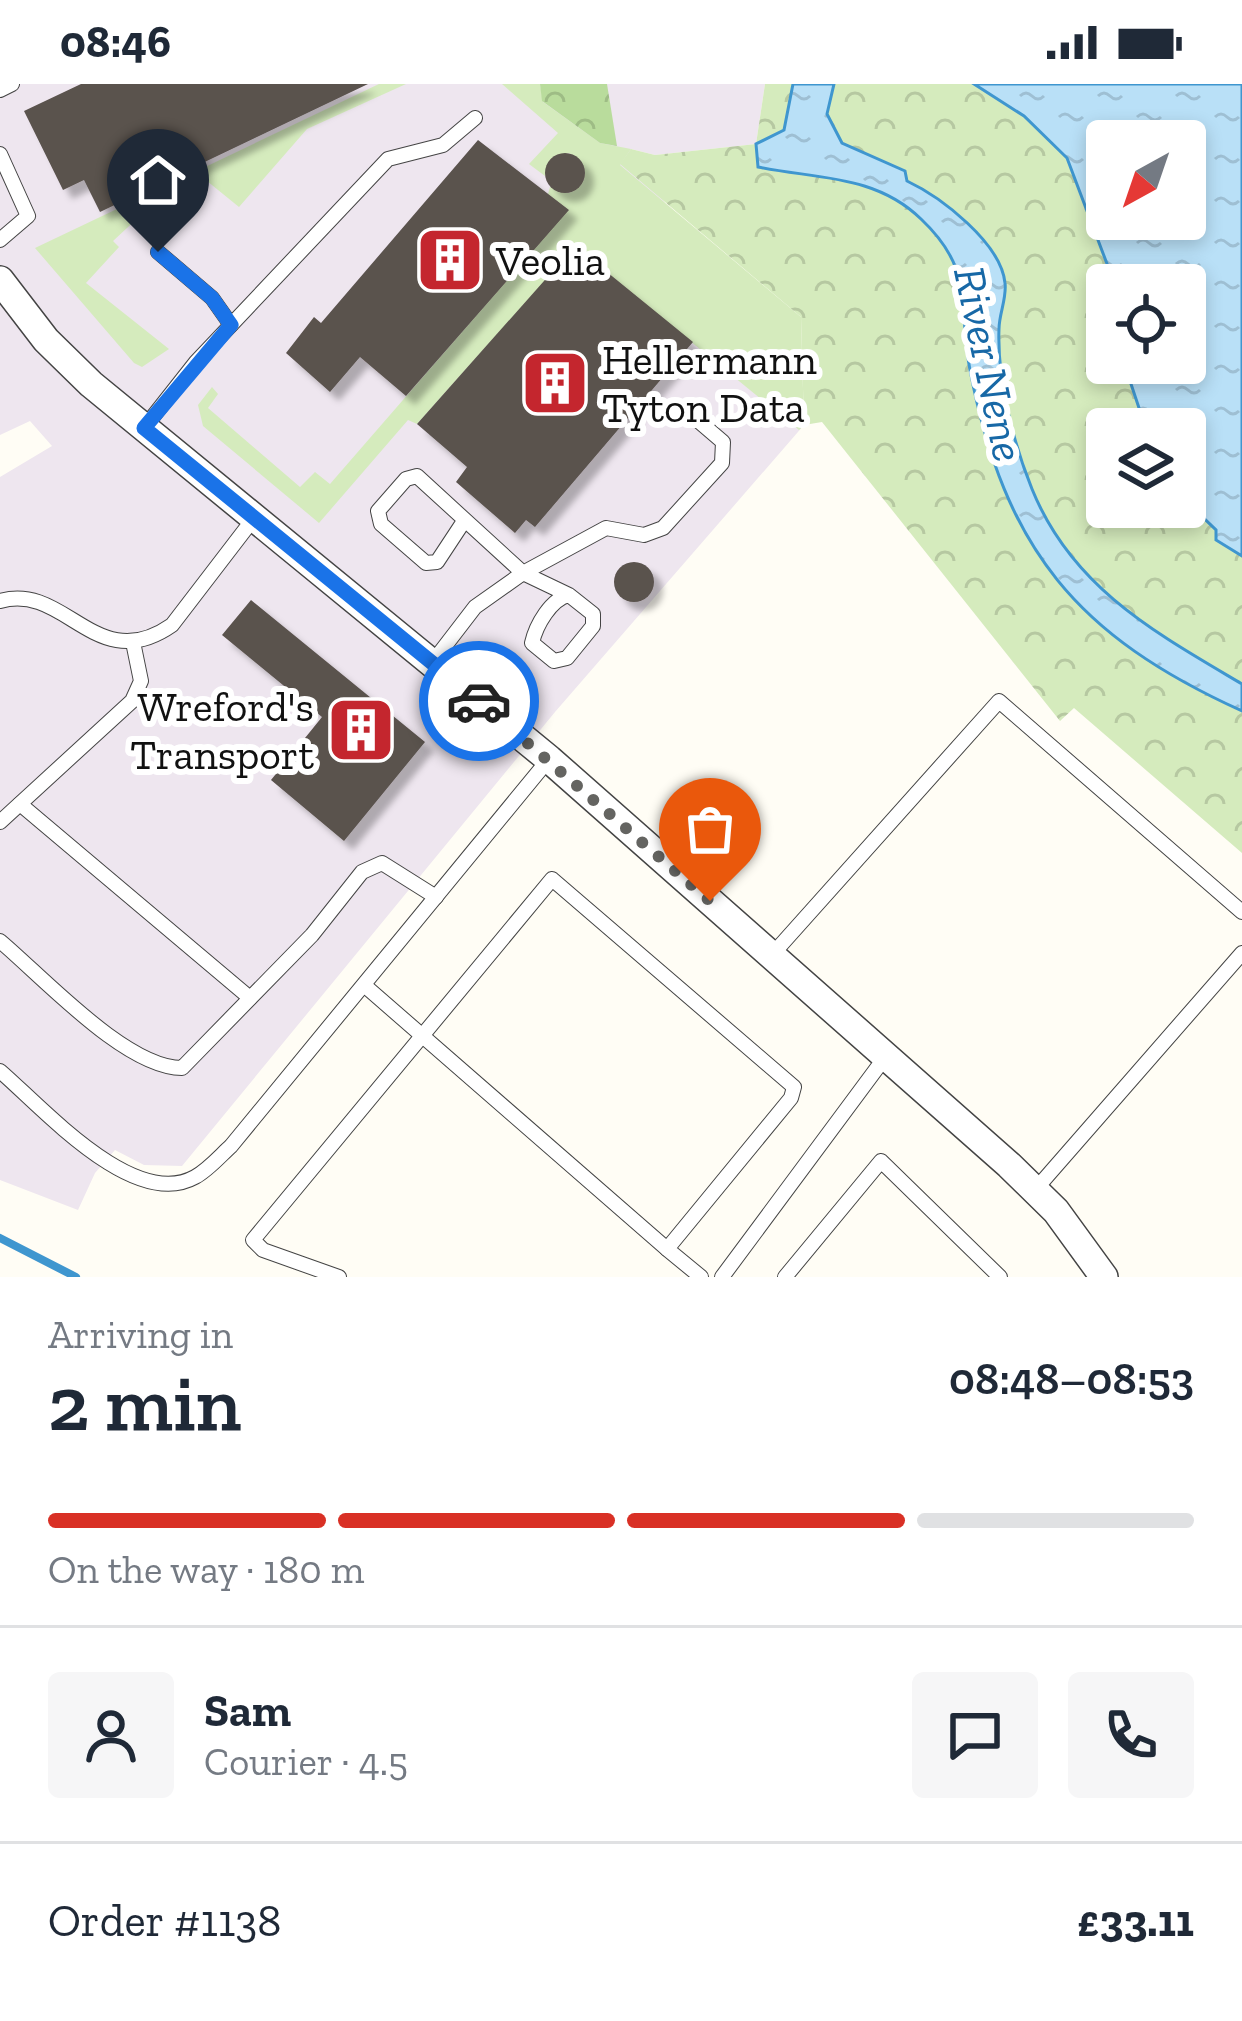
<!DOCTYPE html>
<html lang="en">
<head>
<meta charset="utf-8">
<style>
	:root { --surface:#fff; --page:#f6f6f7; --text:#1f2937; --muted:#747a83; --line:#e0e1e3; --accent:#d93025 }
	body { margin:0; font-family:"Zilla Slab",serif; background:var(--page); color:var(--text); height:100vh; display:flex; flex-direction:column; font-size:45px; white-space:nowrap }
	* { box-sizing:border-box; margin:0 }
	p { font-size:39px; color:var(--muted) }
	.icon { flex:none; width:66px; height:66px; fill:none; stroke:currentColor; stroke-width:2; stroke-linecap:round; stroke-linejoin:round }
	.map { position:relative; height:1193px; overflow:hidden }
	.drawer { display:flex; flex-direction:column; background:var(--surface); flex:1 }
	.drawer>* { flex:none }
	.needle { width:78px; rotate:220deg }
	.controls { position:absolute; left:1086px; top:36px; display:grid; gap:24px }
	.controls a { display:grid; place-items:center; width:120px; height:120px; border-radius:12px; background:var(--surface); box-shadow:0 6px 18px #0003; font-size:60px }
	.pin { position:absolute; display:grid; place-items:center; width:102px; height:102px; color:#fff; margin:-123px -51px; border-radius:50% 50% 50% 0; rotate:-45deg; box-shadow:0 0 12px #0007 }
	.pin .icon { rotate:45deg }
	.courier { position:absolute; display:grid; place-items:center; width:120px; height:120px; margin:-60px; border:9px solid #1a73e8; border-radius:50%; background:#fff; color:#222; box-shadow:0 3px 15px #0007 }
	.headline em { font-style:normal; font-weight:600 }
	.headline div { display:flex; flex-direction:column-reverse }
	.headline { display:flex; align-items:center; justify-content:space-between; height:204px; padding:0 48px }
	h1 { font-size:78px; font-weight:600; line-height:90px }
	.bar { display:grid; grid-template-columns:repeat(4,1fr); gap:18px 12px; align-content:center; height:144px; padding:0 48px }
	.bar i { height:15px; border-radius:9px; background:var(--line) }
	.bar .active { background:var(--accent) }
	.bar p { grid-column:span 4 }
	.line { display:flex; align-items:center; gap:30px; padding:0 48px; border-top:3px solid var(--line) }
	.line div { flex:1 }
	.round { display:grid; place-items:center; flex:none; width:126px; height:126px; border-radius:12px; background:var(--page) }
	.status { display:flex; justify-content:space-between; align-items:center; height:84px; padding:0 60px; background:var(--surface); direction:ltr }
	.status svg { height:33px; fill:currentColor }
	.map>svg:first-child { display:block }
	.industrial { fill:#eee6ef }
	.grass { fill:#d5ebbd }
	.forest { fill:url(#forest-crowns) }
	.park { fill:url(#park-crowns); fill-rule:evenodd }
	.water { fill:url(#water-ripples); stroke:#3f96cf; stroke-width:3; fill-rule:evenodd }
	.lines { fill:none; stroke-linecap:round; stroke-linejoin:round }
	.stream { stroke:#3f96cf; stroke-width:8 }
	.building { fill:#5a524d; filter:url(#shadow) }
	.lane-casing { stroke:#444; stroke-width:16 }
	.street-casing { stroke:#444; stroke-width:30 }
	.lane { stroke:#fff; stroke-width:14 }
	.street { stroke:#fff; stroke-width:27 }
	.done { stroke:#646461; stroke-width:12; stroke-dasharray:0 21.6 }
	.route { stroke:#1a73e8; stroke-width:15 }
	.labels { text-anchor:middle; stroke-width:12; stroke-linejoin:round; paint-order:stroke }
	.poi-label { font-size:42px; fill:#111; stroke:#fff; text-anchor:start }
	.water-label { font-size:45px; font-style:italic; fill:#1768a6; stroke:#fff }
</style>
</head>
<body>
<div class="status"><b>08:46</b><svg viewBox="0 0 49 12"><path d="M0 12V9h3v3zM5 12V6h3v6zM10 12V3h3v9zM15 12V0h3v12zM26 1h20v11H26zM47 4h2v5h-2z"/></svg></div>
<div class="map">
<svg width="1242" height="1193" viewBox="0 0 1242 1193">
	<defs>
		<pattern id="forest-crowns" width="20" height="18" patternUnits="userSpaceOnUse" patternTransform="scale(3)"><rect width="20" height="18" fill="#b9dc9c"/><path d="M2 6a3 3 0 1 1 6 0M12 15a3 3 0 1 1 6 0" fill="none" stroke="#9ebc85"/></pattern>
		<pattern id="park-crowns" width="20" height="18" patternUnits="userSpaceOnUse" patternTransform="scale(3)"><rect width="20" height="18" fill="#d5ebbd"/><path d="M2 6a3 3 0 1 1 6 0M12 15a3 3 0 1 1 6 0" fill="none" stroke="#b6c8a1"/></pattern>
		<pattern id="water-ripples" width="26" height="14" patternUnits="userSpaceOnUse" patternTransform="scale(3)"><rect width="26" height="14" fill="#b9e0f7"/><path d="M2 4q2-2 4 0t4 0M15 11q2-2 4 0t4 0" fill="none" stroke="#9ebfd3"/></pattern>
		<filter id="shadow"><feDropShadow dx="9" dy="9" stdDeviation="3" flood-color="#0004"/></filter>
	</defs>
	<rect width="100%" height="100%" fill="#fffdf5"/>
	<path class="industrial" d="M0,0H765L756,60L655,71L631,65L804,341L555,628L182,1082L144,1081L115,1066L95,1089L78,1126L0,1096V393L52,362L30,337L0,351Z"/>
	<g class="grass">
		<path d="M379,0H406L307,45L239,123L207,97L176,132L154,119L113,157L119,163L86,199L169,265L142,283L134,279L35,164Z"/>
		<path d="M502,0H540L543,18L600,59L631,65L620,81L801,233L804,341L799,346L575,163L417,340L408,336L319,439L203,342L198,321L212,303L218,310L208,324L300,403L315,388L330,400L568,126L548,110L550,103L569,109L584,96L581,77L569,69L551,75L545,92L529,80L558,49Z"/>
	</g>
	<path class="forest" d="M540,0H607L617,62L600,59L542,17Z"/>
	<path class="park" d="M765,0H1242V769L1074,624L1060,637L822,338L804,341L801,233L620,80L631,65L655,71L756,60ZM1107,57H1185V135H1107ZM1107,201H1185V279H1107ZM1107,345H1185V423H1107Z"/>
	<g class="water">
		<path d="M793,0H834L827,30L842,59L905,87L907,97C941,113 1001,159 1005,199C1007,214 999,230 999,245C997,296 1013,358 1032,405C1072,504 1156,549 1242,600V627C1077,552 1005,466 970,286C957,220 976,187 921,135C875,90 815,95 758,83L756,60L784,46Z"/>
		<path d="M974,0H1242V472L1216,456V446L1185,416V345H1146L1124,279H1185V201H1115L1067,74L1024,32ZM1185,57V135H1107V57Z"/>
	</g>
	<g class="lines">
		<path class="stream" d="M0,1154L76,1193"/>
	</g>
	<g class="building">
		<path d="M81,0H368L100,128L84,96L63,106L24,27Z"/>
		<path d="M478,56L569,126L406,312L360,273L330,308L286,269L314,233L321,239Z"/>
		<circle cx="565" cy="89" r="20"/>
		<path d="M575,162L693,258L535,443L526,436L515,449L456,398L467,383L417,340Z"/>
		<circle cx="634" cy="498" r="20"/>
		<path d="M251,516L425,658L344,757L271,696L322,633L222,551Z"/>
	</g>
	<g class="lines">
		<defs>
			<g id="lane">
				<path d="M0,6L12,0"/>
				<path d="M0,70L28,132L0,156"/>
				<path d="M158,168L212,214L231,241"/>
				<path d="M144,344L196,278L388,75L443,61L475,34"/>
				<path d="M464,437L437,478L426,479L381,440L378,427L406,395L417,392L523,489L606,444L644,451L663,444L722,379L723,358L695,334"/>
				<path d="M0,517C66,498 96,594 172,541L254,434"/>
				<path d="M432,579L475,523L523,489L569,511L593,530V542L567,574L554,577L532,559C536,541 551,515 569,511"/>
				<path d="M20,720L250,914"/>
				<path d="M0,738L132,617L141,597L133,558"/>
				<path d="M0,857C44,894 126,984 182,984L312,851L362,788L382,779L436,813"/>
				<path d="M771,872L999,617L1242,828"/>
				<path d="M364,901L667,1165"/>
				<path d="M0,987C43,1024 134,1127 195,1093C208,1086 220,1072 231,1062L549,675"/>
				<path d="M1035,1106L1242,869"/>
				<path d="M339,1193L263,1166L253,1156L552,795L794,1003L791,1014L667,1165L701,1193"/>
				<path d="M722,1193L886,972"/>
				<path d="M785,1193L881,1077L1000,1193"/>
			</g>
			<path id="street" d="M0,196L46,256L91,300L549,675L1009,1081L1056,1127L1104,1193"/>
		</defs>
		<use href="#lane" class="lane-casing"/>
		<use href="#street" class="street-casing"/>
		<use href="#lane" class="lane"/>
		<use href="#street" class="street"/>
	</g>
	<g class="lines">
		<path class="done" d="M479,617L710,817"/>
		<path class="route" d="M158,168L212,214L231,241L144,344L479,617"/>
	</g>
	<defs>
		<symbol id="building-square" viewBox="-11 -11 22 22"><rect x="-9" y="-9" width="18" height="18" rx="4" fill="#c4262e" stroke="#fff"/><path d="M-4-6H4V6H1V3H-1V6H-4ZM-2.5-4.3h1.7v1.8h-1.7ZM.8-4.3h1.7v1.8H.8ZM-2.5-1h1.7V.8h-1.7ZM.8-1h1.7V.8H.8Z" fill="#fff"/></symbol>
	</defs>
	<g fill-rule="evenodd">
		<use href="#building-square" x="412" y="138" width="76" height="76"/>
		<use href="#building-square" x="517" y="261" width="76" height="76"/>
		<use href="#building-square" x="323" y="608" width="76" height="76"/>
	</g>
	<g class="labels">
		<g class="poi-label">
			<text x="496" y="191">Veolia</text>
			<text x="602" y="290">Hellermann<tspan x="602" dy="48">Tyton Data</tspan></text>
			<text x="314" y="637" text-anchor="end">Wreford's<tspan x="314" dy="48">Transport</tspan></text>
		</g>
		<g class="water-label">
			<text transform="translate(990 280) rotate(78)" y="16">River Nene</text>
		</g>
	</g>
</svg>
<div class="controls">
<a><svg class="needle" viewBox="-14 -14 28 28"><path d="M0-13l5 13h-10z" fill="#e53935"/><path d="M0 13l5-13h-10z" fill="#747a83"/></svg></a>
<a><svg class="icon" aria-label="locate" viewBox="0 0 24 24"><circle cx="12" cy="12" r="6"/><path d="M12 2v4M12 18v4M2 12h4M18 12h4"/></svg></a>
<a><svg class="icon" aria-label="layers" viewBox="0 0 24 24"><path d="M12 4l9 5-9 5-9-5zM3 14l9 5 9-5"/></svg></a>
</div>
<div class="pin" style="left:710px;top:817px;background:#ea580c"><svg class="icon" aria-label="bag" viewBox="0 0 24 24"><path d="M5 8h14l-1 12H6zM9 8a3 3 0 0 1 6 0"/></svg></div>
<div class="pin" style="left:158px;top:168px;background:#1f2937"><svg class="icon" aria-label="home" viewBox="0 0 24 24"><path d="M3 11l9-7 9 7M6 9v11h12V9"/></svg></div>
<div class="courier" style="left:479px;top:617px"><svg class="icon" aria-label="car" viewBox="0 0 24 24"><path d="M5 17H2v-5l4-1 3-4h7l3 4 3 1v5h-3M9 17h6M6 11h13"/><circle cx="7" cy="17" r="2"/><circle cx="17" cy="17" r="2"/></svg></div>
</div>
<section class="drawer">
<div class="headline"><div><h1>2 min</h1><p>Arriving in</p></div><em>08:48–08:53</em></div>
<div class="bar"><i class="active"></i><i class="active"></i><i class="active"></i><i></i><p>On the way · 180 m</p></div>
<div class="line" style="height:216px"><a class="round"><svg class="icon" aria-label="person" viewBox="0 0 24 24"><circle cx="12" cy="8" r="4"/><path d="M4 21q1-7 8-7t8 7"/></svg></a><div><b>Sam</b><p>Courier · 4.5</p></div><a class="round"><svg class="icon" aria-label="chat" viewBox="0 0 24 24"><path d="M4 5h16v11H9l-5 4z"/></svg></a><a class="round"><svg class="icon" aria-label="phone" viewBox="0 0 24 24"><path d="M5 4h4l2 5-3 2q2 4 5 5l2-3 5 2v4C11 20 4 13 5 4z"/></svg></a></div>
<div class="line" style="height:156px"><div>Order #1138</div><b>£33.11</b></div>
</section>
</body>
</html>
